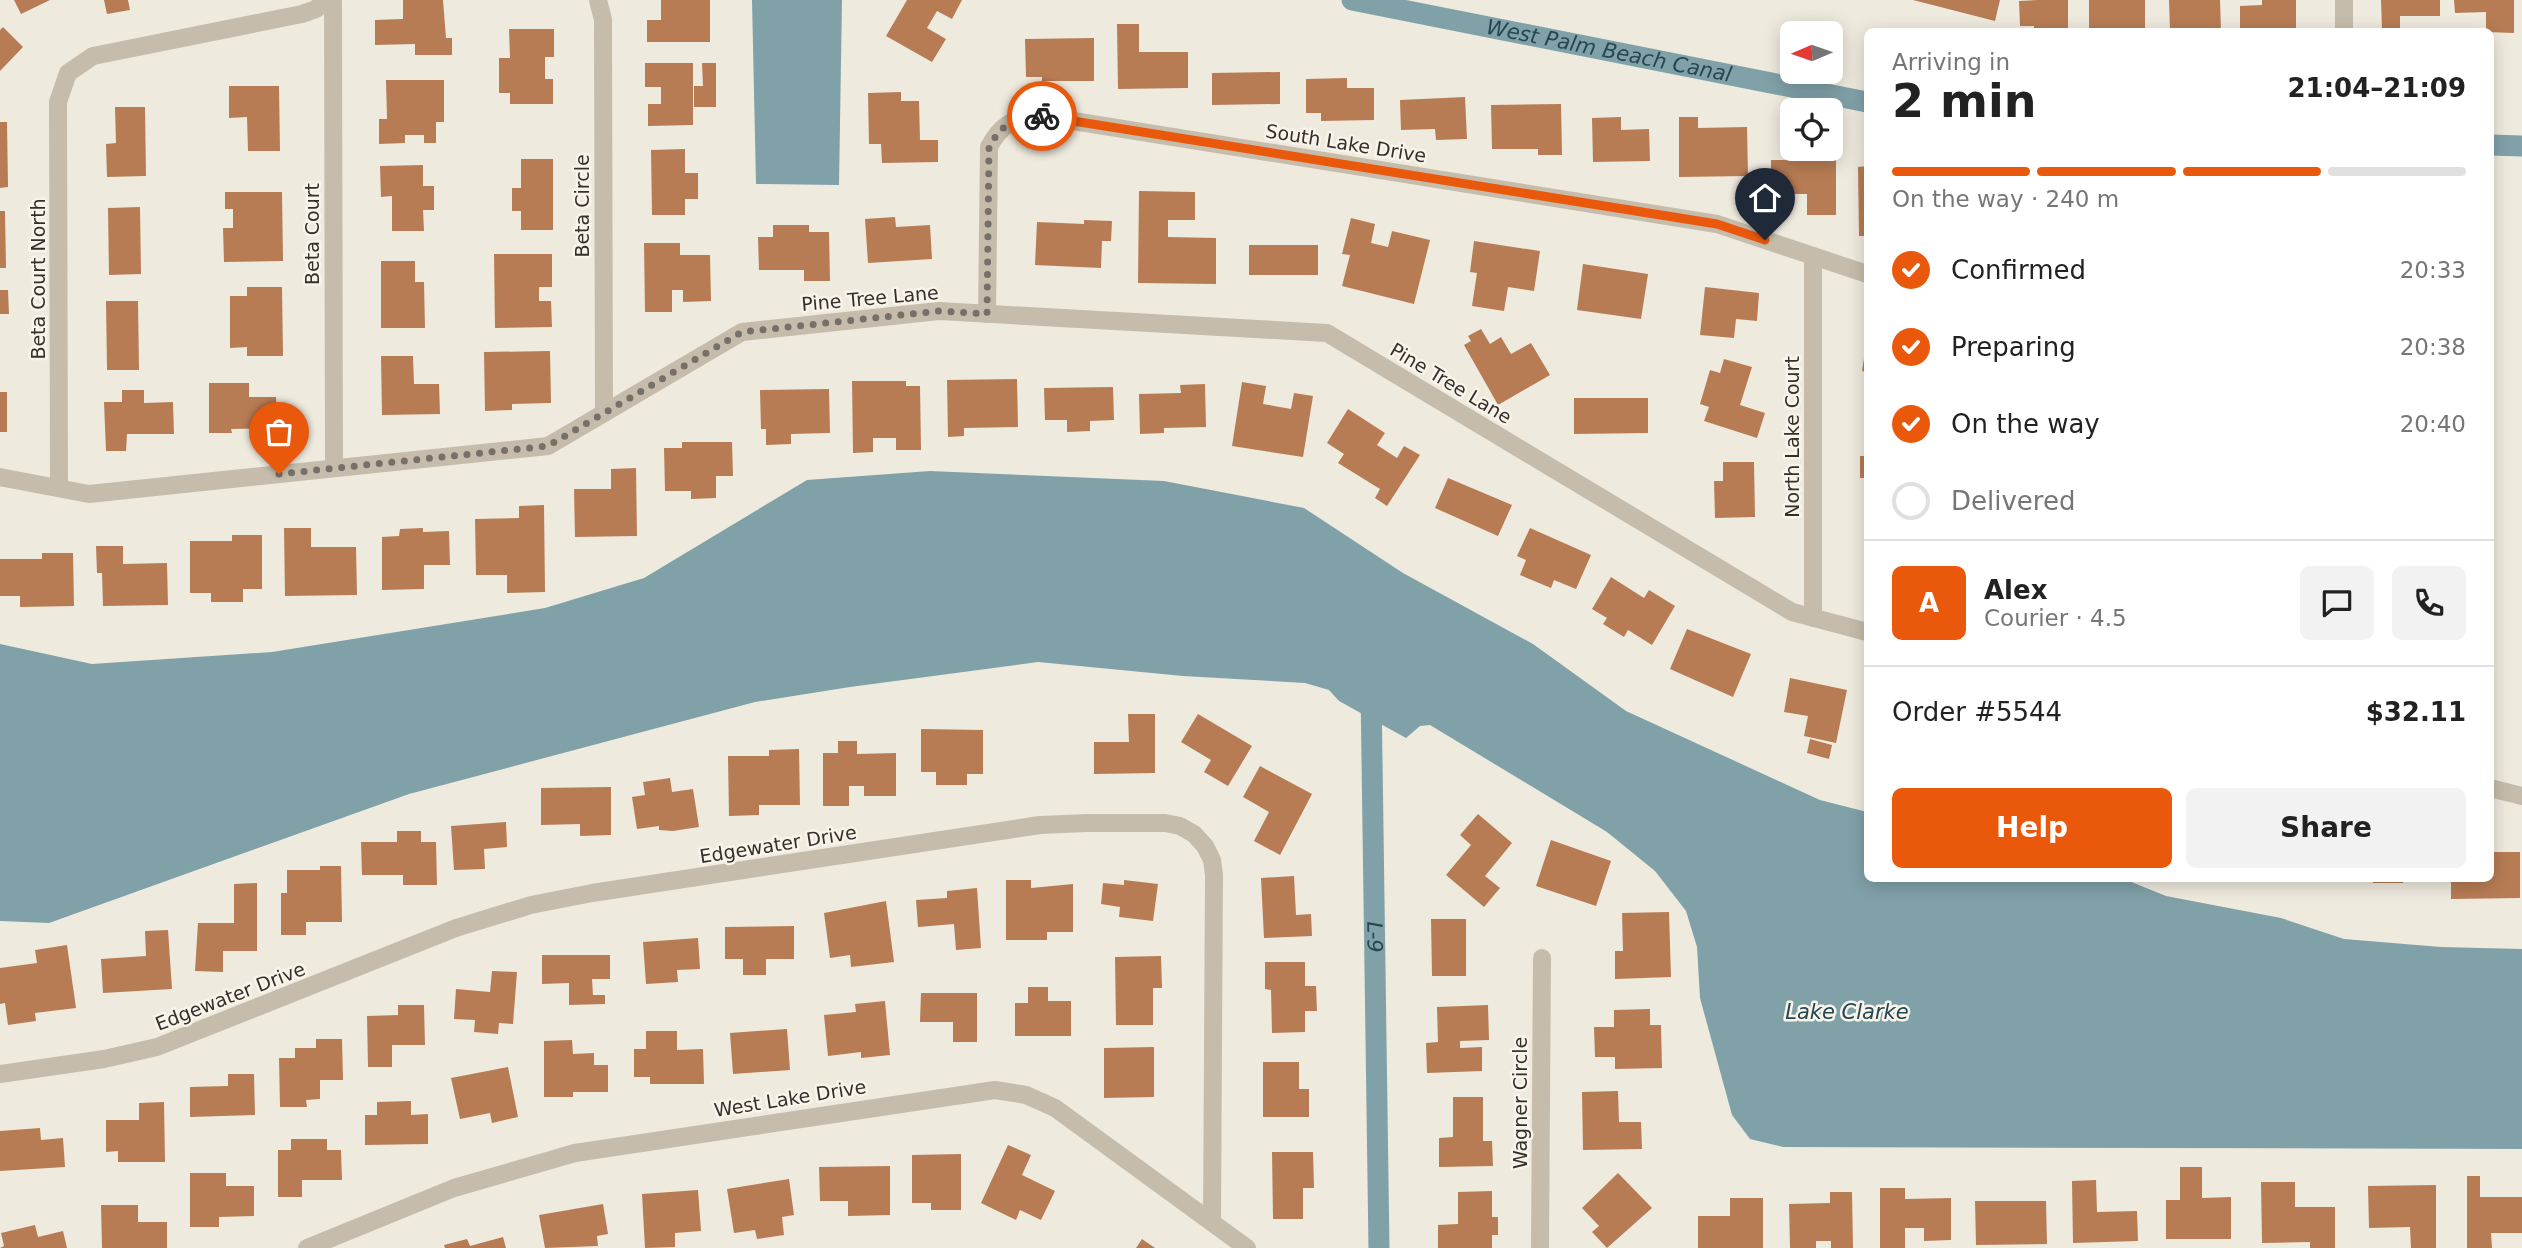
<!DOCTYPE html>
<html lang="en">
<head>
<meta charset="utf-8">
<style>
	:root { --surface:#fff; --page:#f2f2f2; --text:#222; --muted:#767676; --line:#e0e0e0; --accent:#ea580c }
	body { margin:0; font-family:"DejaVu Sans",sans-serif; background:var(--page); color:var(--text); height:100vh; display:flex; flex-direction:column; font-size:26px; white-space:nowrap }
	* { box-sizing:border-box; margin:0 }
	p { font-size:23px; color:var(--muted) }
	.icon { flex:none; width:38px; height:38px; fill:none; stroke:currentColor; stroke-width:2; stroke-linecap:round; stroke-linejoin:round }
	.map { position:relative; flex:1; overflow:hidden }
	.drawer { position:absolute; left:1864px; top:28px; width:630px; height:854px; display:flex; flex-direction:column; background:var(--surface); border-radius:10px; box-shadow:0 4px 18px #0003 }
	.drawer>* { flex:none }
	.needle { width:46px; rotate:268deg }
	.tools { position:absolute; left:1780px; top:21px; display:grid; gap:14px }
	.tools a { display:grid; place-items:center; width:63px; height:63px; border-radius:10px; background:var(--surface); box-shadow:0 4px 18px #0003; font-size:35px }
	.pin { position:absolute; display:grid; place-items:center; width:60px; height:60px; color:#fff; margin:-72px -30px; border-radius:50% 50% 50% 0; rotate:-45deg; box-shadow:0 0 7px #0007 }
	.pin .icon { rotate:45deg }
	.courier { position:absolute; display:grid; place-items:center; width:70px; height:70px; margin:-35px; border:5px solid #ea580c; border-radius:50%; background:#fff; color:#222; box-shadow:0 2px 9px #0007 }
	.head em { font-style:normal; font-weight:800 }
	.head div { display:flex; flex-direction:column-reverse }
	.head { display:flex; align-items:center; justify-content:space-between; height:119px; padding:0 28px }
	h1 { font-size:46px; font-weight:800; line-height:52px }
	.bar { display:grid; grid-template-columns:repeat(4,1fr); gap:10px 7px; align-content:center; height:84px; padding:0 28px }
	.bar i { height:9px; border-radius:5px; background:var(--line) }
	.bar .active { background:var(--accent) }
	.bar p { grid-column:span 4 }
	.line { display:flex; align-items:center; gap:18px; padding:0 28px; border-top:2px solid var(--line) }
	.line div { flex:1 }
	.round { display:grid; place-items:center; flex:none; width:74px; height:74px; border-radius:10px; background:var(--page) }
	ol { padding:0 28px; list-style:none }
	li { display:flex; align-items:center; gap:21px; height:77px }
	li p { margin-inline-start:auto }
	li .icon { padding:7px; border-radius:50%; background:var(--accent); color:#fff; stroke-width:4 }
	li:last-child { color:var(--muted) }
	li i { width:38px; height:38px; border:4px solid var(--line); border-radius:50% }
	.button { display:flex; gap:14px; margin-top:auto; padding:14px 28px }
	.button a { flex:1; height:80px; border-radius:10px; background:var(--accent); color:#fff; font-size:28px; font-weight:800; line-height:80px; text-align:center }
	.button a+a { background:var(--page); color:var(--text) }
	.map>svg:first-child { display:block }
	.water { fill:#81a1a9 }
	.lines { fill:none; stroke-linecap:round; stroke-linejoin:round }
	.canal { stroke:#81a1a9; stroke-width:21 }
	.building { fill:#b77c54 }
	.minor { stroke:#c6bcab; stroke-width:18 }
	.done { stroke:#767069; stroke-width:7; stroke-dasharray:0 12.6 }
	.route { stroke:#ea580c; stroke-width:9 }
	.labels { text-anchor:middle; stroke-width:5; stroke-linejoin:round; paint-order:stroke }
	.street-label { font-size:19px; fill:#352f2a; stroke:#f8f4ea }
	.water-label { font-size:21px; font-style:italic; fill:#244752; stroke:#f8f4ea }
</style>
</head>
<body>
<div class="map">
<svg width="2522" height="1248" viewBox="0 0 2522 1248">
	<rect width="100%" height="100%" fill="#efeade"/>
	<g class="water">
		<path d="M752,0H842L839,185L756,184Z"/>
		<path d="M930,471L1164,481L1304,508L1403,573L1533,644L1626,711L1820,800L1867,812V878L2124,879L2166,896L2281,918L2344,939L2441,947L2522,949V1149L1783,1147L1750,1139L1732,1115L1700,998L1697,947L1686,911L1655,871L1607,832L1430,725L1420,726L1406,738L1339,701L1329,690L1305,683L1183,676L1038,662L850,687L755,702L409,794L49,923L0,921V644L92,664L272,652L545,608L644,578L807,480Z"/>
	</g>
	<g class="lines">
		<g class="canal">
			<path id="s1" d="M1352,0L1867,102"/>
			<path d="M2490,145L2522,146"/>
			<path id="s2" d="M1371,690L1379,1248"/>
		</g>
	</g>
	<g class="building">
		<path d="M14,0H50L21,14Z"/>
		<path d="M104,0H128L130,10L107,14Z"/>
		<path d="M403,0H443L446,38H452V55H415V44L375,45V20L403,19Z"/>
		<path d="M661,0H710V42H647V20H661Z"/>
		<path d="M907,0H962L952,19L937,11L927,28L946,39L932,62L886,36Z"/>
		<path d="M1913,0H2000L1995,21Z"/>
		<path d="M2039,0H2068V32H2034V26H2020L2019,1Z"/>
		<rect x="2089" y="0" width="56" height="32"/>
		<path d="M2169,0H2220L2221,32H2170Z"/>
		<path d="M2262,0H2296V32H2240V6L2262,5Z"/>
		<path d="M2381,0H2440V16H2400V30H2382Z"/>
		<path d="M2454,0H2514V33L2486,32V12L2455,13Z"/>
		<path d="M1117,24H1139V52H1188V88L1118,89Z"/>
		<path d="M3,27L23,47L0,71V30Z"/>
		<path d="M509,29H554V57H545V79H553V104H510V93H499V58H510Z"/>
		<path d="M1094,38V81H1042V77H1026L1025,39Z"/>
		<path d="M645,63H693V125L648,126V104H661V87H645Z"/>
		<path d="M702,63H716V107H694V86H703Z"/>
		<path d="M1280,72V104L1212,105V73Z"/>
		<path d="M1347,78V88H1374V120L1321,121V113H1306V79Z"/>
		<path d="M386,80H444V122H436V143H424V135H405V143L379,144V119H387Z"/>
		<path d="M229,86H279L280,151H248L247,117L229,118Z"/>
		<path d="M901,92V101H919L920,140H938V162L882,163L881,144H869L868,93Z"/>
		<path d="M1465,97L1467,139L1436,140L1435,129L1401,130L1400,100Z"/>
		<path d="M1561,104L1562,155H1538V149H1492L1491,105Z"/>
		<path d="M115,107H145L146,176L107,177L106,144L116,143Z"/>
		<path d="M1621,117V130L1649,129L1650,161L1593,162L1592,118Z"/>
		<path d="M1679,117H1698V128L1747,127L1748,176L1679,177Z"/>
		<path d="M0,122H7L8,187L0,188Z"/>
		<path d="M685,149V173H698V199H685V215H652L651,150Z"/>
		<path d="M1836,149V215H1807V194H1771V160H1785V150Z"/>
		<path d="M521,159H553V230H521V211H512V188H521Z"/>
		<path d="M423,165V186H434V210H423L424,231H392V196L381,197L380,166Z"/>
		<path d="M1867,166V236H1859L1858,167Z"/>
		<path d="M1139,191L1195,192V220H1168V237L1216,238V284L1138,283Z"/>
		<path d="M225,192H282L283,261L224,262L223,228H233V209H225Z"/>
		<path d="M140,207L141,274L109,275L108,208Z"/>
		<path d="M0,211H5L6,268H0Z"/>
		<path d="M895,217L896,227L930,225L932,259L868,263L865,219Z"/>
		<path d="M1351,218L1375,224L1371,243L1388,247L1392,231L1430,240L1414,304L1342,286L1350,255L1342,254Z"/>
		<path d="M1084,220L1112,221L1111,241H1102L1101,268L1035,265L1037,222L1084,224Z"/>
		<path d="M773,225H809V232H829L830,281H804V270H759L758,237H773Z"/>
		<path d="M1474,241L1540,251L1534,291L1508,287L1504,311L1472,306L1477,273L1470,272Z"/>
		<path d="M644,243H680V255H710L711,301L683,302V290H672V312H645Z"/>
		<rect x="1249" y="245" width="69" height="30"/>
		<path d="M494,254H552V287H539V301H551L552,327L495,328Z"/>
		<path d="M381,261H415V282H424L425,328H381Z"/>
		<path d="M1583,264L1648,274L1641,319L1577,310Z"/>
		<path d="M247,287H282L283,356H247V347L230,348V296H247Z"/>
		<path d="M1705,287L1759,293L1757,321L1736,319L1734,338L1700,335Z"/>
		<path d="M0,290H8L9,314H0Z"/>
		<path d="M106,301H138L139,370H107Z"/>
		<path d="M1481,329L1490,344L1501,337L1511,354L1531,343L1550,375L1498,405L1464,345L1471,341L1468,336Z"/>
		<path d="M1866,346H1867V372L1862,371Z"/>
		<path d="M550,351L551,403L512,404V410L485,411L484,352Z"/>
		<path d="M381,356H413L414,384H439L440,414L382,415Z"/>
		<path d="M1724,359L1752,367L1740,405L1765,413L1757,438L1704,421L1709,407L1700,404L1710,370L1720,373Z"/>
		<path d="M1017,379L1018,427L964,428V436L948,437L947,380Z"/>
		<path d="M852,381H906V386H920L921,450H896V438H873V452L853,453Z"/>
		<path d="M1242,382L1266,386L1263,404L1291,409L1294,393L1313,396L1303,457L1232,446Z"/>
		<path d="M209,383H249V397H276L277,428L231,429L232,433H209Z"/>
		<path d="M1205,384L1206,427L1164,428V433L1140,434L1139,394L1181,393L1180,385Z"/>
		<path d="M1113,387L1114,420L1090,421V431L1067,432V420H1045L1044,388Z"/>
		<path d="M829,389L830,433L791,434V444L766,445V429H761L760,390Z"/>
		<path d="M122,390H144V403L173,402L174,434H127L126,451H106L104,402H122Z"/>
		<rect x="0" y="392" width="7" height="40"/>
		<path d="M1574,398H1648V433L1574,434Z"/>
		<path d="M1348,409L1385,433L1377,445L1397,458L1404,446L1420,455L1387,506L1375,498L1380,489L1338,463L1344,454L1327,443Z"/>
		<path d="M682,442H732L733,476H716V498L691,499V491H665L664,448H682Z"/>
		<rect x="1860" y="456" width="7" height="22"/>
		<path d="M1723,462H1754L1755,517L1715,518L1714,481H1723Z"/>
		<path d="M636,468L637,536L575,537L574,489H611V469Z"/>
		<path d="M1448,478L1512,505L1498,536L1435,508Z"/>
		<path d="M544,505L545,592L507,593V575H476L475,519L519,518V506Z"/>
		<path d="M284,528H311V547H356L357,595L285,596Z"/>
		<path d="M423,528V532L449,531L450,565H424V589L382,590V537L399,536L400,529Z"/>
		<path d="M1530,528L1591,555L1576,589L1554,580L1551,588L1520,575L1526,560L1517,556Z"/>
		<path d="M232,535H262V589H243V602H211V593H190V541H232Z"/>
		<path d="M96,546H123V564L167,563L168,605L103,606L102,573H97Z"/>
		<path d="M42,553H73L74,606L20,607V596H0V559H42Z"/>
		<path d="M1611,577L1644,598L1649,590L1675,606L1652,645L1628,630L1624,637L1603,624L1607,618L1592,609Z"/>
		<path d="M1687,629L1751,654L1733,697L1670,669Z"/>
		<path d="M1790,678L1847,690L1836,743L1804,736L1808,716L1784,712Z"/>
		<path d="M1128,714H1155V773L1094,774V742H1129Z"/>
		<path d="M1198,714L1252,746L1228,786L1204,772L1211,760L1181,742Z"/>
		<path d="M921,729L983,730V774H967V785H936V772H921Z"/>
		<path d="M1810,739L1832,745L1829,759L1807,753Z"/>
		<path d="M838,741H857V754L896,753V796H864V786H849V806H823V753H838Z"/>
		<path d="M799,749L800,805H759V815L729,816L728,756H769V750Z"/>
		<path d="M1260,766L1312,794L1280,855L1254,841L1269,812L1243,797Z"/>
		<path d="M670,778L672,792L693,789L699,827L673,831L659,830V826L637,829L632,797L645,795L643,782Z"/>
		<path d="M611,787V835L580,836V824L541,825V788Z"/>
		<path d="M1478,814L1512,843L1485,876L1500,888L1484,907L1446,875L1471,845L1460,835Z"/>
		<path d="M506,822L507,847L484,849L485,869L454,870L451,826Z"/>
		<path d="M397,831H421V842H436L437,885H403V875H362L361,842H397Z"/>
		<path d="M1551,840L1611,861L1596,906L1536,886Z"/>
		<path d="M2490,852H2520V898L2451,899V878H2490Z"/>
		<path d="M320,866H341L342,922H306V935H281V893H287V870H320Z"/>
		<path d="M1294,876L1296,915L1311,914L1312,936L1264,938L1261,878Z"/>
		<rect x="2373" y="878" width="30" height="5"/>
		<path d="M1006,880H1031V888L1073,884V932H1047V940H1006Z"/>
		<path d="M1124,880L1158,884L1153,921L1119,917L1120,907L1101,904L1103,883L1124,885Z"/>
		<path d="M257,883V951H223V972L195,971L198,923H234V884Z"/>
		<path d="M977,888L981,948L956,950L954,924L918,927L916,900L947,898V891Z"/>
		<path d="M886,901L894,962L851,967L850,955L830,958L824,913Z"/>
		<path d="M1669,912L1671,977L1615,979V951H1623L1622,913Z"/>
		<path d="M1431,919H1466V976H1432Z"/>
		<path d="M794,926V959H766V975H743V959H725V927Z"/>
		<path d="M168,930L172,989L103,993L101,959L146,956L145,931Z"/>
		<path d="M698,938L700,969L677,970L678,982L646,984L643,942Z"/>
		<path d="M67,945L76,1008L35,1013L36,1021L8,1025L5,1003L0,1004V968L37,963L35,950Z"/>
		<path d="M542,955H610V979H592L593,995H605V1004L569,1005V983L542,984Z"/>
		<path d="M1161,956L1162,988H1153V1025H1116L1115,957Z"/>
		<path d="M1265,962H1305V986H1316L1317,1011H1305V1032L1272,1033L1271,990L1265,989Z"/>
		<path d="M492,971L517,972L513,1024L499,1023L498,1034L474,1032L475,1020L454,1019L456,989L490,992Z"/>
		<path d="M1028,987H1048V1001H1071V1036H1015V1003H1028Z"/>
		<path d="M921,993H977V1042H953V1022H920Z"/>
		<path d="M885,1001L890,1055L861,1058V1052L828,1056L824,1015L856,1012L855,1004Z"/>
		<path d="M398,1005H424L425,1045H392V1067H368L367,1016L398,1015Z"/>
		<path d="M1488,1005L1489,1040L1460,1041V1048L1482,1047V1071L1427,1073L1426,1043L1438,1042L1437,1007Z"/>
		<path d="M1650,1009V1025H1661L1662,1068L1615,1069V1057H1595L1594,1027H1614V1010Z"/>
		<path d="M787,1029L790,1070L733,1074L730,1033Z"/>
		<path d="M646,1031H677V1050L703,1049L704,1084H650V1077H634V1049H646Z"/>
		<path d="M316,1039H342L343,1080H320V1099L306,1100L307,1107H280L279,1058H295V1048H316Z"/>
		<path d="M572,1040L573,1054L594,1053V1065H608V1092H573V1097H544V1041Z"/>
		<path d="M1154,1047V1097L1104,1098V1048Z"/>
		<path d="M1263,1062H1299V1089H1309V1117H1263Z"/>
		<path d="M508,1067L518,1117L492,1123L490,1113L460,1119L451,1078Z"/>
		<path d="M228,1074H254L255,1115L190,1117V1087L228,1086Z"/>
		<path d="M1618,1091L1619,1122H1641L1642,1149L1583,1150L1582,1092Z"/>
		<path d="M1453,1097H1483V1141H1492L1493,1166L1439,1167V1138L1453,1137Z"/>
		<path d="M411,1101V1115L428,1114V1144L365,1145V1115H377V1102Z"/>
		<path d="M164,1102L165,1162H118V1151L106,1152V1120H139V1103Z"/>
		<path d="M40,1128L41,1140L63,1138L65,1167L0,1171V1131Z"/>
		<path d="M291,1139H327V1150H341L342,1180H302V1197H278V1150H291Z"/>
		<path d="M1008,1145L1031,1155L1022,1175L1055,1191L1041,1220L1020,1210L1016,1220L981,1203Z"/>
		<path d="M1272,1152H1313L1314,1188H1303V1219H1273Z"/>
		<path d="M961,1154V1210H931V1203H912V1155Z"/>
		<path d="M890,1166V1215L848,1216V1201H820L819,1167Z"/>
		<path d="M2180,1167H2202V1198L2231,1197V1239H2166V1200H2180Z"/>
		<path d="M190,1173H226V1186H254V1216L219,1217V1227H190Z"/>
		<path d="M1618,1173L1652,1208L1607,1248L1592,1232L1599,1226L1582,1208Z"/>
		<path d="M2467,1176H2480V1197H2522V1233H2491L2492,1248H2467Z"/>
		<path d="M789,1179L794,1215L782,1217L784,1235L757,1239L755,1230L734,1233L727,1189Z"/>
		<path d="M2096,1180L2097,1212L2137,1211L2138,1241L2073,1243L2072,1181Z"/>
		<path d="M2261,1182H2295V1207H2335V1248H2310V1242L2262,1243Z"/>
		<path d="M2436,1185V1248H2411L2410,1227L2369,1228L2368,1186Z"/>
		<path d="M1880,1188H1905V1199L1951,1198V1240L1924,1241V1228H1905V1248H1880Z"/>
		<path d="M698,1190L701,1231L675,1233V1247L645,1248L642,1194Z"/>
		<path d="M1492,1191V1217H1498V1235H1492V1248H1438V1225L1458,1224V1192Z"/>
		<path d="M1830,1192H1852L1853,1248H1831V1241H1816V1248H1790L1789,1204L1830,1203Z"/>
		<path d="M1730,1198H1763V1248H1698V1216H1730Z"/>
		<path d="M1975,1201H2046L2047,1244L1976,1245Z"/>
		<path d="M603,1204L608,1234L597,1236L598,1246L545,1248L539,1215Z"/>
		<path d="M101,1205H138V1222H167V1248H102Z"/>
		<path d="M35,1225L38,1237L63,1231L67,1248H0L4,1246L1,1233Z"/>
		<path d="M503,1237L506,1248H445L444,1245L467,1239L470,1246Z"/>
		<path d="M1142,1239L1155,1248H1136Z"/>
	</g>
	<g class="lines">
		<g class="minor">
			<path d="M333,0L334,468"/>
			<path d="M598,0L603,20L604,413"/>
			<path d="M2344,0V32"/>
			<path d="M1813,256V618"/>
			<path d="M987,314L989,147C1000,126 1013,118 1036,115L1717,224L1867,274"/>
			<path d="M0,477L89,494L548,446L742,332L939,311L1327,333L1792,612L1867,632"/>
			<path d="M59,488L58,102L68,73L93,56L302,14L316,9L326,0"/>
			<path d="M2490,788L2522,796"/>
			<path d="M0,1074L104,1059L157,1047L456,928L531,905L592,893L1040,825L1087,823H1165L1180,826L1194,834L1205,846L1212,860L1214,875L1212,1222"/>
			<path d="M307,1248L454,1188L575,1153L995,1090L1026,1095L1055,1108L1247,1248"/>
			<path d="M1540,1248L1542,958"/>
		</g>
	</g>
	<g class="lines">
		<path class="done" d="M279,474L548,446L742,332L939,311L987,314L989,147C1000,127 1017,112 1042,116"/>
		<path class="route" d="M1042,116L1717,224L1765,240"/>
	</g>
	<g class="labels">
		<g class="street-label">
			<text transform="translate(1346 143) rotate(9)" y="7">South Lake Drive</text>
			<text transform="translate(582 206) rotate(-90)" y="7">Beta Circle</text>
			<text transform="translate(312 234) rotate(-90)" y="7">Beta Court</text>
			<text transform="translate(38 279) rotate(-90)" y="7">Beta Court North</text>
			<text transform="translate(870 298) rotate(-5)" y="7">Pine Tree Lane</text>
			<text transform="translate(1451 383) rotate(31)" y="7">Pine Tree Lane</text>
			<text transform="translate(1792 437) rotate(-90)" y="7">North Lake Court</text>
			<text transform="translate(778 844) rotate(-9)" y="7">Edgewater Drive</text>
			<text transform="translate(230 996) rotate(-21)" y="7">Edgewater Drive</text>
			<text transform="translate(790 1098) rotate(-9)" y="7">West Lake Drive</text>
			<text transform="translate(1520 1103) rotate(-90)" y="7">Wagner Circle</text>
		</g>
		<g class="water-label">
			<text dy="7" stroke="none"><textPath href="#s1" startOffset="262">West Palm Beach Canal</textPath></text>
			<text dy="7" stroke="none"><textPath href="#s2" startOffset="247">L-9</textPath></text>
			<text x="1847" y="1019">Lake Clarke</text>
		</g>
	</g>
</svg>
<div class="tools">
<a><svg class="needle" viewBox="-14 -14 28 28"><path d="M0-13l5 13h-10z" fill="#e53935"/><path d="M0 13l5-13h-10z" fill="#767676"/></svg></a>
<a><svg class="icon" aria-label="locate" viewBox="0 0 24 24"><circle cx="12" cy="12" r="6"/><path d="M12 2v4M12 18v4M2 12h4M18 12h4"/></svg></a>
</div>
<div class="pin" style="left:279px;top:474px;background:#ea580c"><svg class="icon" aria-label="bag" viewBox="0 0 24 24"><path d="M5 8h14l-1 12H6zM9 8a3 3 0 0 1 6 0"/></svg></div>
<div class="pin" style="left:1765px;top:240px;background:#1f2937"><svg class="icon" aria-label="home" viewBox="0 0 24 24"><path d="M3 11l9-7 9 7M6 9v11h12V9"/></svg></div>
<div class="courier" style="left:1042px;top:116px"><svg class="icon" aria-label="bike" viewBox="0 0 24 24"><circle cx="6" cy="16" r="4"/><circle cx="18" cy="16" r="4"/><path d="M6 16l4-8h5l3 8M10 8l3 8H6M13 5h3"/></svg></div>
<section class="drawer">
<div class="head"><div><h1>2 min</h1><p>Arriving in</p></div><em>21:04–21:09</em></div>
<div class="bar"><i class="active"></i><i class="active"></i><i class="active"></i><i></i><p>On the way · 240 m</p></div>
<ol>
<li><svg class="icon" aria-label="check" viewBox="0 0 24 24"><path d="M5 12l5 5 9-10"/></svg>Confirmed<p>20:33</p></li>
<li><svg class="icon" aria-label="check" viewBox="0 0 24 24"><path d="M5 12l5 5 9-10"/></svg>Preparing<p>20:38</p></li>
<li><svg class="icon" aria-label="check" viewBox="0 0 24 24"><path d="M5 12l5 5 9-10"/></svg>On the way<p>20:40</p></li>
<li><i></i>Delivered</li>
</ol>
<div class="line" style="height:126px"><b class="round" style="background:var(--accent);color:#fff">A</b><div><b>Alex</b><p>Courier · 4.5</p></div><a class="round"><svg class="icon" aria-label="chat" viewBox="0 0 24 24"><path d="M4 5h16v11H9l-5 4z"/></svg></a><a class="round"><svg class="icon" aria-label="phone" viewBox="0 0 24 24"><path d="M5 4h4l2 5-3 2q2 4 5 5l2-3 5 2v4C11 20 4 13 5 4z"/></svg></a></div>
<div class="line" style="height:91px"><div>Order #5544</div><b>$32.11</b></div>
<div class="button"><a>Help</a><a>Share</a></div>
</section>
</div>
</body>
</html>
